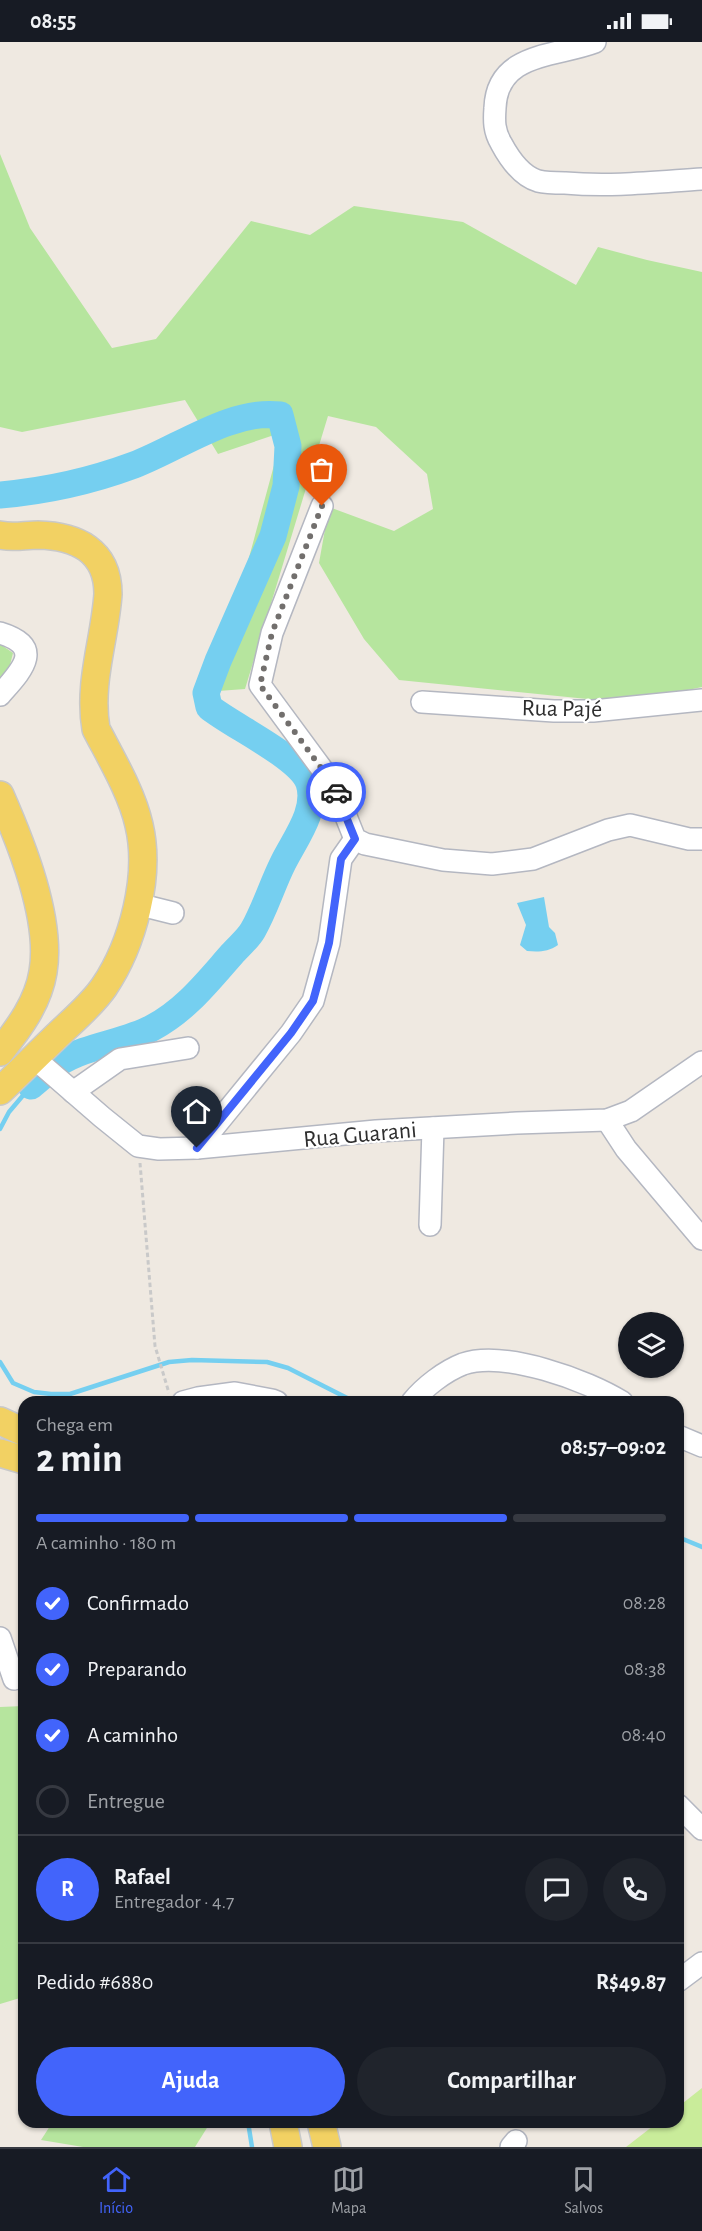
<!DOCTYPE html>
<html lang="pt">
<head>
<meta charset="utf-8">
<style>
	:root { --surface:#171b24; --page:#20242c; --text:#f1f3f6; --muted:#9ea1a6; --line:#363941; --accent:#4264fb }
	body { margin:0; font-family:"Alegreya Sans",sans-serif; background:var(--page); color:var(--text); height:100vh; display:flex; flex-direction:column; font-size:22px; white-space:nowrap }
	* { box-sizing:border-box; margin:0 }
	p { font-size:20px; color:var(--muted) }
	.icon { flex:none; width:33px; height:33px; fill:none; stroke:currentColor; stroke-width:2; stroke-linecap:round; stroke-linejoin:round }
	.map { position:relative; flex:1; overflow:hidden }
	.panel { position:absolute; left:18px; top:1354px; width:666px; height:732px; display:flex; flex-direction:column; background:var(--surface); border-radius:18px; box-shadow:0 2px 4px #0004 }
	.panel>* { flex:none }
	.controls { position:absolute; left:618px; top:1270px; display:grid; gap:12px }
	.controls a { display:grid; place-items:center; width:66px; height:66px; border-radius:50%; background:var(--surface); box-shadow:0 2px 4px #0004; font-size:30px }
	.pin { position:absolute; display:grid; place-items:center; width:51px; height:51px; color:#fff; margin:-62px -26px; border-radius:50% 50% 50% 0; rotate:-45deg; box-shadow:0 0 6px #0007 }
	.pin .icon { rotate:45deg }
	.courier { position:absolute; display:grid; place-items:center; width:60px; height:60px; margin:-30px; border:4px solid #4264fb; border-radius:50%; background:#fff; color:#222; box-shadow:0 2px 8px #0007 }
	.overview em { font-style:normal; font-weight:700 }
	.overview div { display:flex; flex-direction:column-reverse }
	.overview { display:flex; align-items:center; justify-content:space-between; height:102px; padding:0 18px }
	h1 { font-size:39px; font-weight:700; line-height:45px }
	.bar { display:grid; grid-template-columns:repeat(4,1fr); gap:9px 6px; align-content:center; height:72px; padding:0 18px }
	.bar i { height:8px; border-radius:4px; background:var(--line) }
	.bar .on { background:var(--accent) }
	.bar p { grid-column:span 4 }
	.line { display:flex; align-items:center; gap:15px; padding:0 18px; border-top:2px solid var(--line) }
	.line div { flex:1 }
	.round { display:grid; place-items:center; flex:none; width:63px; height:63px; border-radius:32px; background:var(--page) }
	ol { padding:0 18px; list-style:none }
	li { display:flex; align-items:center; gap:18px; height:66px }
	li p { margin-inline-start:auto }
	li .icon { padding:6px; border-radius:50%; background:var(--accent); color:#fff; stroke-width:4 }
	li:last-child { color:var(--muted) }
	li i { width:33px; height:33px; border:3px solid var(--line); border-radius:50% }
	.action { display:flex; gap:12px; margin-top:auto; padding:12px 18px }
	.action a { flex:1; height:69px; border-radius:36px; background:var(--accent); color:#fff; font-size:24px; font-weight:700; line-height:69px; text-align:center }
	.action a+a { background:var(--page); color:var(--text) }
	.status { display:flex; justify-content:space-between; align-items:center; height:42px; padding:0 30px; background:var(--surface); direction:ltr }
	.status svg { height:16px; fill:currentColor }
	.tab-bar { display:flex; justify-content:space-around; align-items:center; height:84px; border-top:2px solid var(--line); background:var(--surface); font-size:16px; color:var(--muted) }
	.tab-bar a { display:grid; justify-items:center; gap:3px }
	.tab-bar .on { color:var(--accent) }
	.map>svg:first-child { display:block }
	.green { fill:#b6e59e }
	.pitch { fill:#c9ec9a }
	.water { fill:#75cff0 }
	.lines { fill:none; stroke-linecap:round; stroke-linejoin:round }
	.stream { stroke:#75cff0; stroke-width:4.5 }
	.river { stroke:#75cff0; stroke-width:27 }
	.minor-casing { stroke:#b4b7c1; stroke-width:24 }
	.major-casing { stroke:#c9c9c9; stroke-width:30 }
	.path { stroke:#c9c9c9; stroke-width:3; stroke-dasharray:4.5 3; stroke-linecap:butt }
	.minor { stroke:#fff; stroke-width:21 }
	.major { stroke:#f2d163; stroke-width:27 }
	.done { stroke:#726f6d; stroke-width:6; stroke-dasharray:0 10.8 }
	.route { stroke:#4264fb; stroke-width:8 }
	.labels { text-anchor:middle; stroke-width:4.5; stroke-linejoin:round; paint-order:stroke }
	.street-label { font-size:24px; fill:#2e2e2e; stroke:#fff }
</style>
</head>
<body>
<div class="status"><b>08:55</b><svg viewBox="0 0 49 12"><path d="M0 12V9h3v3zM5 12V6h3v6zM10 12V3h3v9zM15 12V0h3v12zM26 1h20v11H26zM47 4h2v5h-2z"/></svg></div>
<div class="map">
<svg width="702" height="2105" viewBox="0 0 702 2105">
	<rect width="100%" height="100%" fill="#efe9e1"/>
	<g class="green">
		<path d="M0,112L30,186L112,306L156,297L251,179L310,193L354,164L463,180L576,243L598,205L647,218L702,230V645L627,661L399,638L364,597L319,521L329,465L394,489L433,467L427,432L376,385L328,374L245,647L218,649V630L283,390L218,412L185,358L22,390L0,385Z"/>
		<path d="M0,602L13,611L8,631L0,643Z"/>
		<path d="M24,1664V1960L20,1956L0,1962V1665Z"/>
		<path d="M52,2081V2080L210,2081L195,2105H83L41,2098Z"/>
	</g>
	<path class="pitch" d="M702,2046V2105H626L657,2081L678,2080V2065Z"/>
	<path class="water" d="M544,855L549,885L555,891L558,903C548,910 538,910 527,909L520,903L526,883L517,861Z"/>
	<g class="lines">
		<g class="stream">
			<path d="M0,1087L9,1070L31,1044"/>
			<path d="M0,1320L13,1341L34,1350L51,1352H70L169,1320L192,1318L267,1320L288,1326L355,1360"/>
			<path d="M678,1495L702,1505"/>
			<path d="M248,2080L252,2105"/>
		</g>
		<path class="river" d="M0,453C46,449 91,439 134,423C179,406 231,367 280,373L288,404L286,444L273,494L218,619L206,651L209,665C232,684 300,715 309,741C318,769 294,798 283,821C272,843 265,867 253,888C248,897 239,904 232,912C208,939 186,968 152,986C124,1001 87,1003 59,1021C49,1028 40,1037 31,1044"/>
		<defs>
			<g id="minor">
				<path d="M595,0C556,15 497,10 495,66C494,79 494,89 501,101C509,116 521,134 538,139C546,141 557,141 565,141C611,145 656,140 702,137"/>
				<path d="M322,464L272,591L260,643L333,742L355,797L365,802L443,818L492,822L533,817L608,788L630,783L689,797H702"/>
				<path d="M0,591C46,605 21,629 0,653"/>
				<path d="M422,660L554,669H593L702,658"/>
				<path d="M137,862L173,871"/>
				<path d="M34,1016L102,1075L138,1104L159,1107L197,1106L376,1089L517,1081L607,1078L631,1069L702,1020"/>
				<path d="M73,1050L120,1017L188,1006"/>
				<path d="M607,1078L626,1107L702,1197"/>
				<path d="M197,1106L291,991L313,959L329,901L341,817L355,797"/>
				<path d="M430,1183L433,1086"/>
				<path d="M183,1360L198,1356L235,1351L272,1358L277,1360"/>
				<path d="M412,1360C424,1345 445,1329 463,1322C504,1308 587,1338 622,1360"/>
				<path d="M678,1394L702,1404"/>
				<path d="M0,1596L14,1637"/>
				<path d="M678,1763L702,1787"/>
				<path d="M678,1939L702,1921"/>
				<path d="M511,2105L516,2099"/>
			</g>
			<g id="major">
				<path d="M0,493C12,496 25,493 38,493C76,494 108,508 108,552C105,597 88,641 96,687C111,716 132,751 139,783C151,834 133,902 104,945C93,961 77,975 63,988C42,1008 21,1029 0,1049"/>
				<path d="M0,753C21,801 52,877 43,930C38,961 19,986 0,1010"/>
				<path d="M0,1379L24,1390"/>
				<path d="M0,1411L24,1418"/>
				<path d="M283,2080L288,2105"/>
				<path d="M321,2080L327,2105"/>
			</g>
		</defs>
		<use href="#minor" class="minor-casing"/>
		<use href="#major" class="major-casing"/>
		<path class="path" d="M140,1121L155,1304L169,1351"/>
		<use href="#minor" class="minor"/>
		<use href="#major" class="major"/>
	</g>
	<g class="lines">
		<path class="done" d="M322,464L272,591L260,643L333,742L336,750"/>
		<path class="route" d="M197,1106L291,991L313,959L329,901L341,817L355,797L336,750"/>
	</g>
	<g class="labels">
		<g class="street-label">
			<text transform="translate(562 666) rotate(1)" y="8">Rua Pajé</text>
			<text transform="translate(360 1092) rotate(-5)" y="8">Rua Guarani</text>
		</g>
	</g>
</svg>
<div class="controls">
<a><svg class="icon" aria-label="layers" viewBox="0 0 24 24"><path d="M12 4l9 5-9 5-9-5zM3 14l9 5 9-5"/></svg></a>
</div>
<div class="pin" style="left:322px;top:464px;background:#ea580c"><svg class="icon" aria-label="bag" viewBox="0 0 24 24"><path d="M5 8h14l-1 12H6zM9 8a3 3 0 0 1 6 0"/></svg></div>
<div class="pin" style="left:197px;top:1106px;background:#1f2937"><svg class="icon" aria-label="home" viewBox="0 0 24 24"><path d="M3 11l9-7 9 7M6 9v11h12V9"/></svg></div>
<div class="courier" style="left:336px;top:750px"><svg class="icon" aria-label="car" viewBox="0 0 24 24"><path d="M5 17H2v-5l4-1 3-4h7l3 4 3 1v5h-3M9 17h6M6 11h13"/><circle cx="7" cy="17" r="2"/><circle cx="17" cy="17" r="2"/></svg></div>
<section class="panel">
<div class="overview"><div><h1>2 min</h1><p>Chega em</p></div><em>08:57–09:02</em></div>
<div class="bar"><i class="on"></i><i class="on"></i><i class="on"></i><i></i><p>A caminho · 180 m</p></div>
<ol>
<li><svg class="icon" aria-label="check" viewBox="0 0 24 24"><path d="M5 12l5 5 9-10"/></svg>Confirmado<p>08:28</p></li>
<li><svg class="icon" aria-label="check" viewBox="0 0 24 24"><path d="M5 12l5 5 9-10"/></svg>Preparando<p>08:38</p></li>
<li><svg class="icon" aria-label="check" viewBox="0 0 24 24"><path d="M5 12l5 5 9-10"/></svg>A caminho<p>08:40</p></li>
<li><i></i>Entregue</li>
</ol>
<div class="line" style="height:108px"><b class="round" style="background:var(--accent);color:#fff">R</b><div><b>Rafael</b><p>Entregador · 4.7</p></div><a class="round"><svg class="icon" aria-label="chat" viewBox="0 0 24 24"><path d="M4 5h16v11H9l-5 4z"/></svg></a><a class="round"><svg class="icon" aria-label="phone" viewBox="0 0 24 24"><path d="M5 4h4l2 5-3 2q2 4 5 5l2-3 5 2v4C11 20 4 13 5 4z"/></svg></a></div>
<div class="line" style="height:78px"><div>Pedido #6880</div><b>R$49.87</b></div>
<div class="action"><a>Ajuda</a><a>Compartilhar</a></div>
</section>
</div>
<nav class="tab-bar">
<a class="on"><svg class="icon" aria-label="home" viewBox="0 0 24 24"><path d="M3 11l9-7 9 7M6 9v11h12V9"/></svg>Início</a>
<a><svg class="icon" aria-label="map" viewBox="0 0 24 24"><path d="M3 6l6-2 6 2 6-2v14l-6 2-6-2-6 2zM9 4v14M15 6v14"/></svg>Mapa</a>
<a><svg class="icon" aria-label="saved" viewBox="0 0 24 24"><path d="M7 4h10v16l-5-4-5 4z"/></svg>Salvos</a>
</nav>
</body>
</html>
